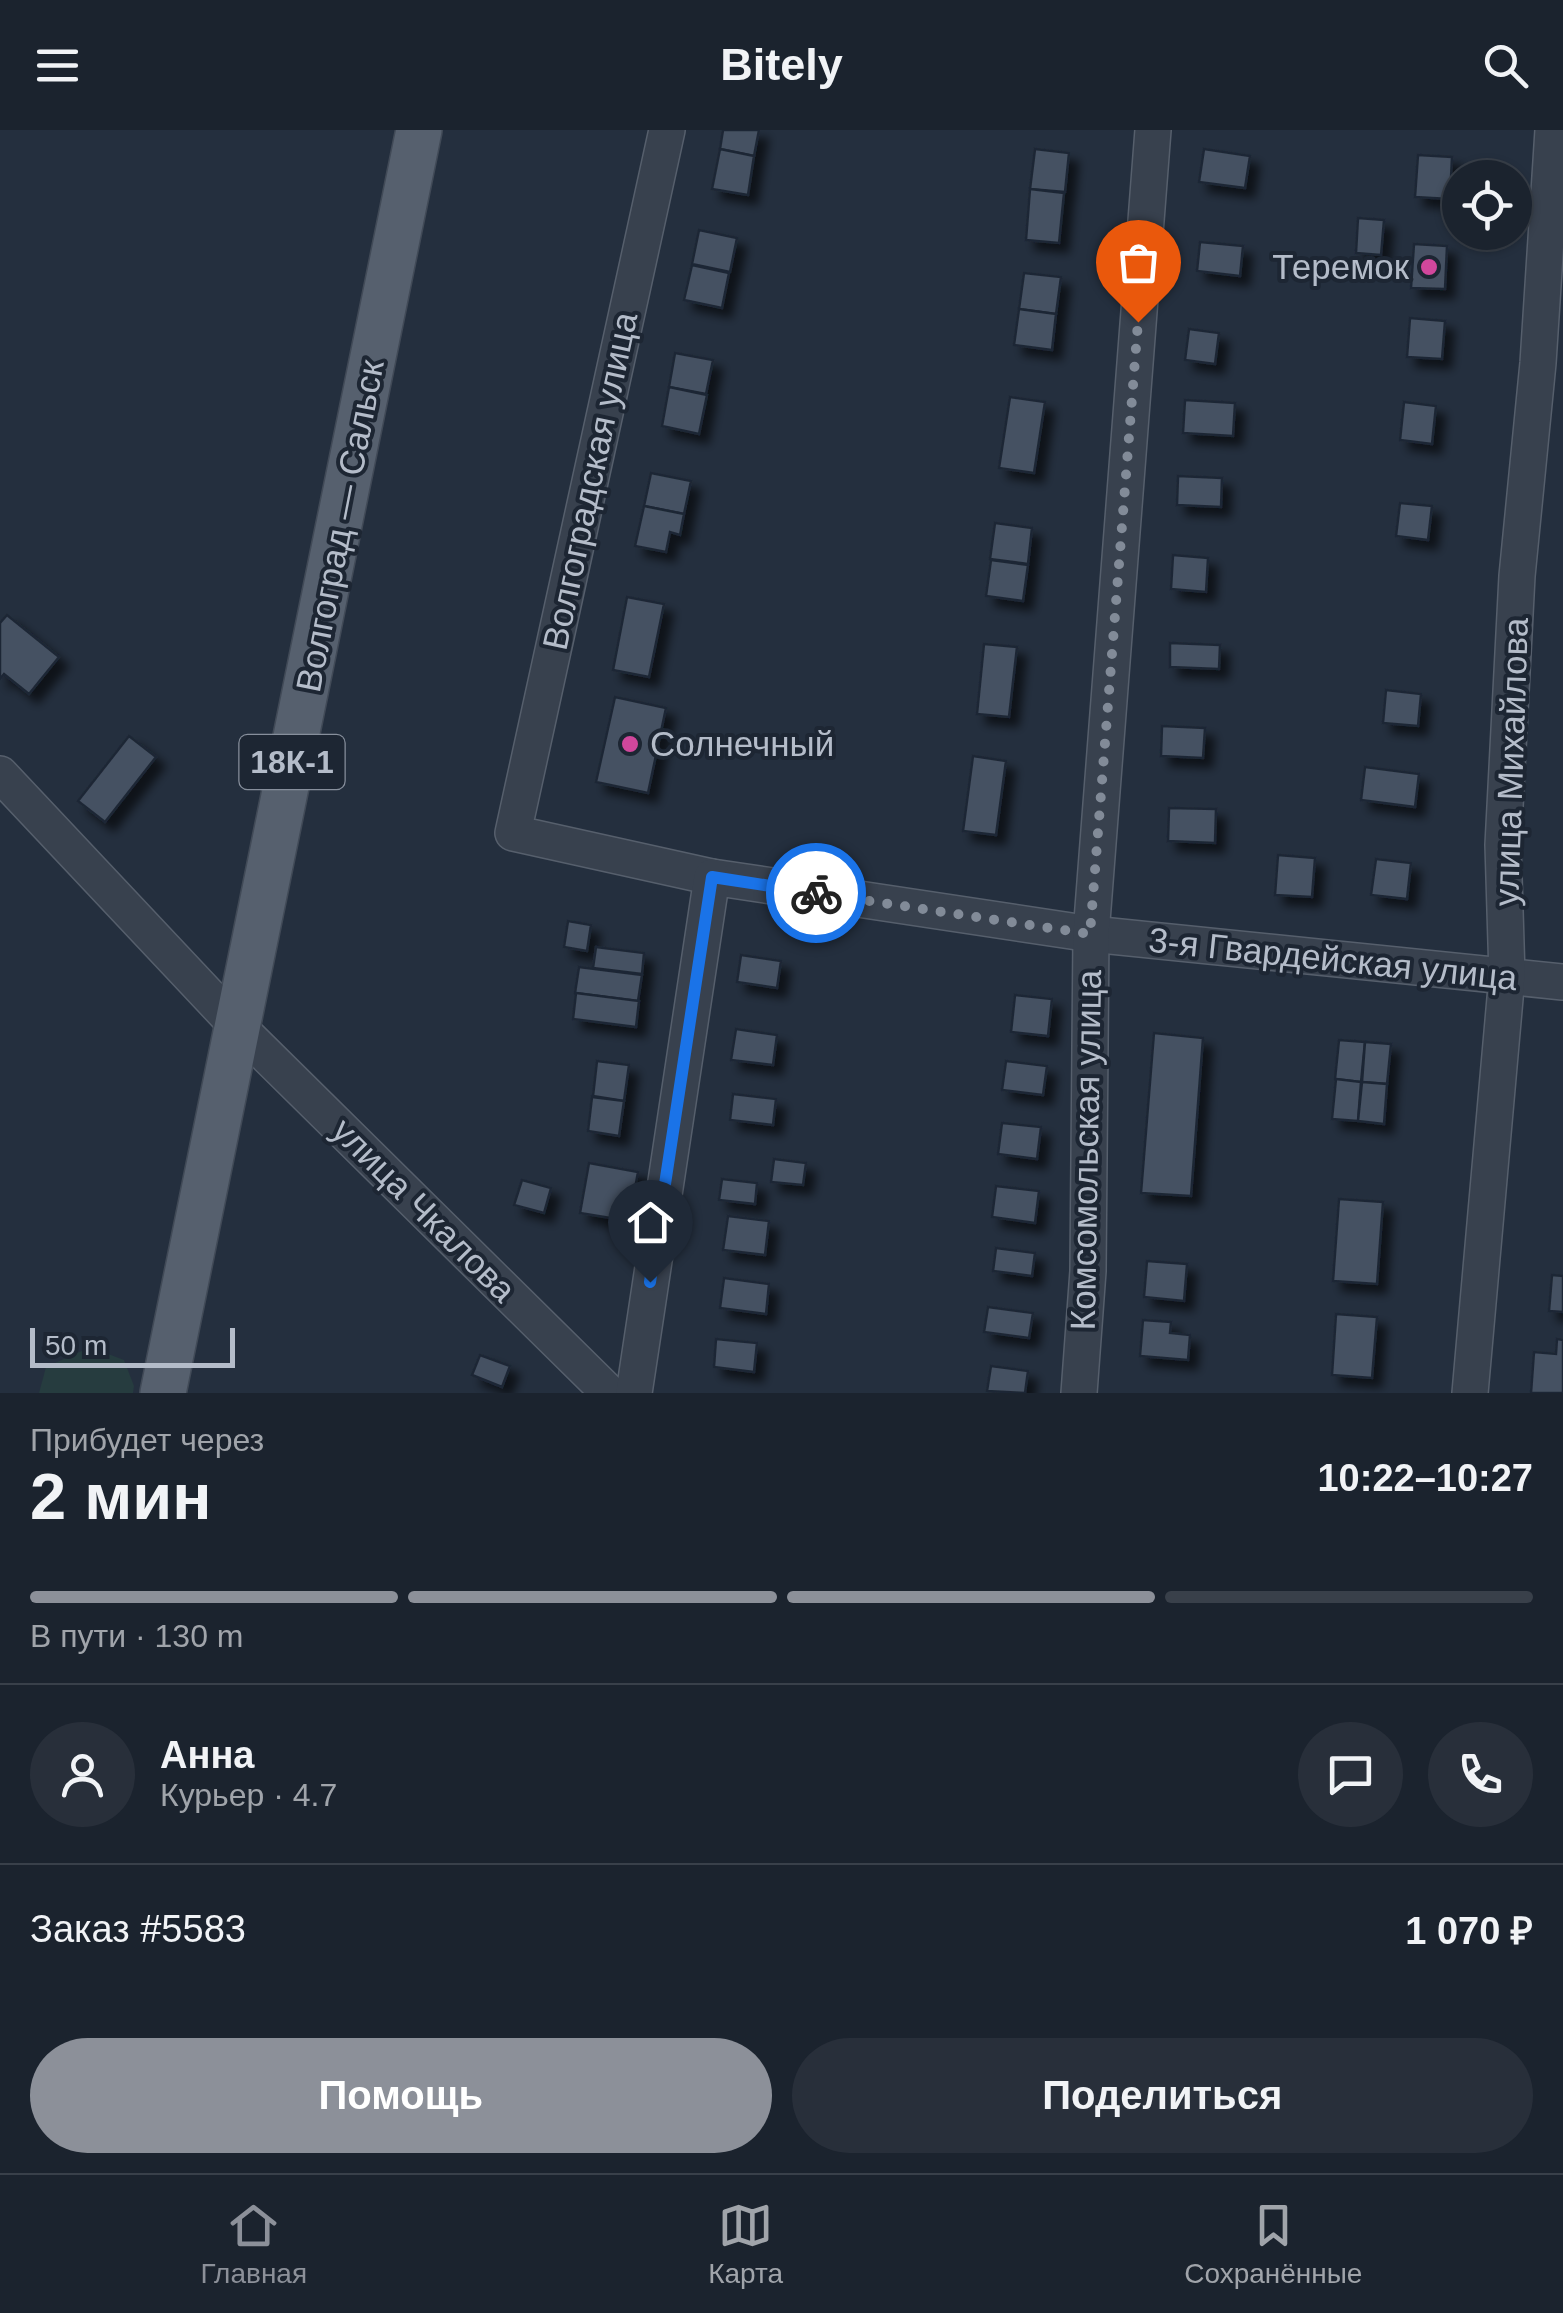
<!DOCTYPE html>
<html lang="ru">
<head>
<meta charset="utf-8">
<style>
	:root { --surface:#1b232e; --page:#282f3a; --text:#f1f3f6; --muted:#a0a4aa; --line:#39404a; --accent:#8c9099 }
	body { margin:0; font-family:Helvetica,sans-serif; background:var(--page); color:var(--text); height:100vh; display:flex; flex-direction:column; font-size:38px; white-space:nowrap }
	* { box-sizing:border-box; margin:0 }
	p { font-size:32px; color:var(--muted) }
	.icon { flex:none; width:55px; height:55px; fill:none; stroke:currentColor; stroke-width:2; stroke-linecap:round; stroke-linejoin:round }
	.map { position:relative; height:1263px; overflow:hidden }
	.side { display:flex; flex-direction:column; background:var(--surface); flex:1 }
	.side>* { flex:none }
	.fabs { position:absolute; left:1442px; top:30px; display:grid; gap:20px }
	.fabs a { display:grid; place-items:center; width:90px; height:90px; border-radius:50%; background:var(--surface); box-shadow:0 2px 8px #0004,0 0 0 2px var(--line); font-size:50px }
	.scale { position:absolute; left:30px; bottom:25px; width:205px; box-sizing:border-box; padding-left:10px; border:5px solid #b4bcc9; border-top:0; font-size:28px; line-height:35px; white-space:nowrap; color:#b4bcc9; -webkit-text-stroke:8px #1d2633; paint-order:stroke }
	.pin { position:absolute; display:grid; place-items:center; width:85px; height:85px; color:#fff; margin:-102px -42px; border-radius:50% 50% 50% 0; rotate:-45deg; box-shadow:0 0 10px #0007 }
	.pin .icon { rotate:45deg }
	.courier { position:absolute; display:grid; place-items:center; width:100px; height:100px; margin:-50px; border:8px solid #1a73e8; border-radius:50%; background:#fff; color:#222; box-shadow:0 2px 12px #0007 }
	.head em { font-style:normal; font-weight:700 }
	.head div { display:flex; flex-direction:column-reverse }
	.head { display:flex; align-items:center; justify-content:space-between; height:170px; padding:0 30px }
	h1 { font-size:65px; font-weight:700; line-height:75px }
	.bar { display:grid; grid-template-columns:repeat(4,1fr); gap:15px 10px; align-content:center; height:120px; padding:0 30px }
	.bar i { height:12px; border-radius:8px; background:var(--line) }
	.bar .current { background:var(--accent) }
	.bar p { grid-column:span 4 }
	.line { display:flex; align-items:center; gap:25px; padding:0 30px; border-top:2px solid var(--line) }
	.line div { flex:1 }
	.round { display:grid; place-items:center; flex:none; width:105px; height:105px; border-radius:52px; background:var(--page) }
	.primary-button { display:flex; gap:20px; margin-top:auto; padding:20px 30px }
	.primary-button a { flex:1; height:115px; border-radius:60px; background:var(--accent); color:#fff; font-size:40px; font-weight:700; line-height:115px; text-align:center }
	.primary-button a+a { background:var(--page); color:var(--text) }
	header { display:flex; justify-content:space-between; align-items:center; height:130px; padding:0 30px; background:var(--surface); font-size:45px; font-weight:700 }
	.tab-bar { display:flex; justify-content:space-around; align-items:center; height:140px; border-top:2px solid var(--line); background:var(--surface); font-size:28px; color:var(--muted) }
	.tab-bar a { display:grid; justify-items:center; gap:5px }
	.tab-bar .current { color:var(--accent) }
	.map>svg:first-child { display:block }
	.green { fill:#263c3f }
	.building { fill:#455162; stroke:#1f2835; stroke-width:2.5; filter:url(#shadow) }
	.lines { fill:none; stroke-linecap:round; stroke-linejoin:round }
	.minor-casing { stroke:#565f6c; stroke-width:38 }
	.major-casing { stroke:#414a57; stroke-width:48 }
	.minor { stroke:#38414e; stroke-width:35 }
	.major { stroke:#56606e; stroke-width:45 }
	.done { stroke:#828b98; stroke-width:10; stroke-dasharray:0 18 }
	.route { stroke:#1a73e8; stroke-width:12 }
	.hotel-dot { fill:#d1479c; stroke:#1d2633; stroke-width:4 }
	.labels { text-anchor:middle; stroke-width:8; stroke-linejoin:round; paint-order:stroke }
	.shield { fill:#1d2633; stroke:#878f9c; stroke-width:2.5 }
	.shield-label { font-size:32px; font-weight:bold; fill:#b4bcc9 }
	.poi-label { font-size:35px; fill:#b4bcc9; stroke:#1d2633; text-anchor:end }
	.street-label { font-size:35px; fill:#b4bcc9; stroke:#1d2633 }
</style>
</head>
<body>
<header><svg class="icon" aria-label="menu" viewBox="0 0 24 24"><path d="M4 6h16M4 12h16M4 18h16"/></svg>Bitely<svg class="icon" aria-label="search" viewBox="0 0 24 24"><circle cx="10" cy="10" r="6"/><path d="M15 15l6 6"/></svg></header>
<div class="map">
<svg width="1563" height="1263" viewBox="0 0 1563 1263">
	<defs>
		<filter id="shadow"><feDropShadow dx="9" dy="9" stdDeviation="5" flood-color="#0009"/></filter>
	</defs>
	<rect width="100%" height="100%" fill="#242f3e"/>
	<path class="green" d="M84,1220L103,1222L124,1230L134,1256L133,1263H39L46,1237Z"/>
	<g class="building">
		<path d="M723,0H759L754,26L720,19Z"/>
		<path d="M720,19L754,26L748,65L712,59Z"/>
		<path d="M1035,19L1069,23L1065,62L1030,59Z"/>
		<path d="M1204,19L1250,26L1245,58L1199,52Z"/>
		<path d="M1418,25L1452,27L1450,69L1415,67Z"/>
		<path d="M1030,59L1064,63L1059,113L1026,110Z"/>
		<path d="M1358,88L1384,90L1381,125L1356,123Z"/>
		<path d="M699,100L737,108L730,142L692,134Z"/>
		<path d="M1200,112L1243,116L1240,146L1197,141Z"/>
		<path d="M1414,114L1447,116L1445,159L1411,158Z"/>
		<path d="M692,135L729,143L722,178L684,170Z"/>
		<path d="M1024,143L1061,147L1056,184L1019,179Z"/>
		<path d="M1019,179L1056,184L1052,220L1014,215Z"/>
		<path d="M1410,188L1445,191L1442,229L1407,227Z"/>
		<path d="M1189,199L1219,203L1215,234L1185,230Z"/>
		<path d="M675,223L713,230L706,264L669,257Z"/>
		<path d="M669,257L707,265L699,304L662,296Z"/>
		<path d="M1010,267L1045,272L1034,343L999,338Z"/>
		<path d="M1185,270L1235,273L1233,306L1183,303Z"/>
		<path d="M1404,272L1436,276L1432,314L1400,310Z"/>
		<path d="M651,343L691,351L684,384L644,376Z"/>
		<path d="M1178,346L1222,348L1221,377L1177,375Z"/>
		<path d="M1400,373L1432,376L1428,410L1396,406Z"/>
		<path d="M644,376L684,384L680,405L670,402L666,422L635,416Z"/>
		<path d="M995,393L1032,398L1028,434L990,429Z"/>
		<path d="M1173,425L1208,428L1206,462L1171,459Z"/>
		<path d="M991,430L1028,435L1023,471L986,466Z"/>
		<path d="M627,467L664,474L649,547L613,540Z"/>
		<path d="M7,485L59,527L29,564L4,544L0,549V493Z"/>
		<path d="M1170,513L1220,515L1219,539L1170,537Z"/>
		<path d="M984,514L1017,517L1009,587L977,584Z"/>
		<path d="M1386,560L1421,564L1418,596L1383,593Z"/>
		<path d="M615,567L666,578L648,663L596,652Z"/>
		<path d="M1162,596L1205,598L1203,628L1161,626Z"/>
		<path d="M129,606L156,627L105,692L78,671Z"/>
		<path d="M973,626L1006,631L996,705L963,701Z"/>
		<path d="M1365,637L1419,644L1415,677L1361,670Z"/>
		<path d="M1169,678L1216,679L1215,713L1168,711Z"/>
		<path d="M1278,725L1315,728L1312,767L1275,765Z"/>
		<path d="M1376,729L1411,733L1407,769L1371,765Z"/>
		<path d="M568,791L591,795L587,821L564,817Z"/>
		<path d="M596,817L644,823L642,844L593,838Z"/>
		<path d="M741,825L781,831L777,858L737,852Z"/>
		<path d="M579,837L642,845L638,871L575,863Z"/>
		<path d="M576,863L639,871L636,897L573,889Z"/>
		<path d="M1015,865L1052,869L1048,906L1011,902Z"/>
		<path d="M736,899L777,905L773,935L731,930Z"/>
		<path d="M1154,903L1203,908L1191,1066L1141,1063Z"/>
		<path d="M1339,910L1365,912L1361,952L1335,949Z"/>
		<path d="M1365,912L1391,914L1387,954L1362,952Z"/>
		<path d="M597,931L629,935L624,971L593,966Z"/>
		<path d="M1006,931L1047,936L1043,965L1002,960Z"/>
		<path d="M1336,949L1361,952L1358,991L1332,989Z"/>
		<path d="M1362,952L1387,954L1384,994L1358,991Z"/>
		<path d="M733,964L776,969L773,995L730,990Z"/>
		<path d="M592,967L624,971L619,1006L588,1001Z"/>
		<path d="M1002,993L1041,997L1037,1029L998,1024Z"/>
		<path d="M774,1029L806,1033L803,1055L771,1052Z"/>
		<path d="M589,1033L638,1042L629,1091L580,1083Z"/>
		<path d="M722,1049L757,1053L755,1074L719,1070Z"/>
		<path d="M522,1050L551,1058L544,1083L514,1075Z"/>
		<path d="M996,1056L1039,1061L1035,1093L992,1087Z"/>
		<path d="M1339,1069L1383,1072L1377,1154L1333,1151Z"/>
		<path d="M728,1086L769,1091L765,1125L723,1120Z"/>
		<path d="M996,1118L1035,1123L1032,1146L993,1141Z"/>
		<path d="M1147,1131L1187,1134L1184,1171L1144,1167Z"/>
		<path d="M1552,1145L1563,1146V1182L1549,1181Z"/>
		<path d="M724,1148L769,1154L766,1184L720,1178Z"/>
		<path d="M988,1177L1033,1183L1029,1208L984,1202Z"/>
		<path d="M1336,1184L1377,1187L1372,1248L1332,1245Z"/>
		<path d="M1143,1190L1171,1192L1170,1203L1190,1205L1188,1230L1140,1226Z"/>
		<path d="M716,1209L757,1213L754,1242L714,1237Z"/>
		<path d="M1557,1209L1563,1210V1263H1531L1534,1222L1556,1224Z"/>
		<path d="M480,1225L510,1236L502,1257L472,1245Z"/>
		<path d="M991,1236L1028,1241L1025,1263L987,1261Z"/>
	</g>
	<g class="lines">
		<defs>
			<g id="minor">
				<path d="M667,0L513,703L712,747L1091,804L1563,852"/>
				<path d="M0,644L239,898L609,1263"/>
				<path d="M634,1263L712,747"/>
				<path d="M1079,1263L1088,1141L1091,804L1153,0"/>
				<path d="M1470,1263L1507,846L1503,715L1517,446L1538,233L1553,0"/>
			</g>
			<path id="major" d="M163,1263L419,0"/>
		</defs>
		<use href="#minor" class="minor-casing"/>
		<use href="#major" class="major-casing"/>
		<use href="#minor" class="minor"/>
		<use href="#major" class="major"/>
	</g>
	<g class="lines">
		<path class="done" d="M816,763L1090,804L1138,192"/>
		<path class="route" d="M650,1152L712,747L816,763"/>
	</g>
	<g class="hotel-dot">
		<circle cx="1429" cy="137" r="10"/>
		<circle cx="630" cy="614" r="10"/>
	</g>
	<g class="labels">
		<rect class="shield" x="239.5" y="605" width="105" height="54" rx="8"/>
		<g class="shield-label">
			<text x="292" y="643">18К-1</text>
		</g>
		<g class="poi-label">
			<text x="1409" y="149">Теремок</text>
			<text x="650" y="626" text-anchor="start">Солнечный</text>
		</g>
		<g class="street-label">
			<text transform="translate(590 351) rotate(-78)" y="12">Волгоградская улица</text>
			<text transform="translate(340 396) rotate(-79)" y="12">Волгоград — Сальск</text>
			<text transform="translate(1511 632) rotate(-88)" y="12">улица Михайлова</text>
			<text transform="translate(1333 829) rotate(6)" y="12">3-я Гвардейская улица</text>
			<text transform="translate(1086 1020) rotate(-89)" y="12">Комсомольская улица</text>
			<text transform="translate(424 1080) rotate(45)" y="12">улица Чкалова</text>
		</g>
	</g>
</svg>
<div class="fabs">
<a><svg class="icon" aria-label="locate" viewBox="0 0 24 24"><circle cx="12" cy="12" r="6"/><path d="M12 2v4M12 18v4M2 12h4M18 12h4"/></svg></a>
</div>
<div class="scale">50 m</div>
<div class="pin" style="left:1138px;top:192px;background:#ea580c"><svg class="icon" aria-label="bag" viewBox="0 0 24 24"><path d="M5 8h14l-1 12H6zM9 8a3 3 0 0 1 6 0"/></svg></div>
<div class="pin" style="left:650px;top:1152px;background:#1f2937"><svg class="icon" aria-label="home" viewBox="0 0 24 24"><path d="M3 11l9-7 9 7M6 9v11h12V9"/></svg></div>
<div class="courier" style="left:816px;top:763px"><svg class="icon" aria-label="bike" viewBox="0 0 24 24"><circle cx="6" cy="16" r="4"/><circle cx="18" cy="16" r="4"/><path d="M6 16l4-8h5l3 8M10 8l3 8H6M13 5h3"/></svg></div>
</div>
<section class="side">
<div class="head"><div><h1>2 мин</h1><p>Прибудет через</p></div><em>10:22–10:27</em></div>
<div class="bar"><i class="current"></i><i class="current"></i><i class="current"></i><i></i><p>В пути · 130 m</p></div>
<div class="line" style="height:180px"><a class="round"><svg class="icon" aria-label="person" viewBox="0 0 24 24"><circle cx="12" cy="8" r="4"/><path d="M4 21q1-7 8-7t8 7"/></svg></a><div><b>Анна</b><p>Курьер · 4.7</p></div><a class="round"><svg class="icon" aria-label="chat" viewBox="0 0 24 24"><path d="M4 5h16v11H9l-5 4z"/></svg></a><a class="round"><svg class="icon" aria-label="phone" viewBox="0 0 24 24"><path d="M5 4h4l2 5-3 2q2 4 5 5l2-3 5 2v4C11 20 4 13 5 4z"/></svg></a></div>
<div class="line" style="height:130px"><div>Заказ #5583</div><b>1 070 ₽</b></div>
<div class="primary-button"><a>Помощь</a><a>Поделиться</a></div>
</section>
<nav class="tab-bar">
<a class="current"><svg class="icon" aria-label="home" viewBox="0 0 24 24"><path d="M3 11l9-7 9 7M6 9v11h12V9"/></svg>Главная</a>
<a><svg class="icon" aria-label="map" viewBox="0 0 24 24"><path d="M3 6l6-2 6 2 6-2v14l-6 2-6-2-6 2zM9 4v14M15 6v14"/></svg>Карта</a>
<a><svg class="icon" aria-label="saved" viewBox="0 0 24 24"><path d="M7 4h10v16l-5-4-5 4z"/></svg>Сохранённые</a>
</nav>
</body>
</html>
